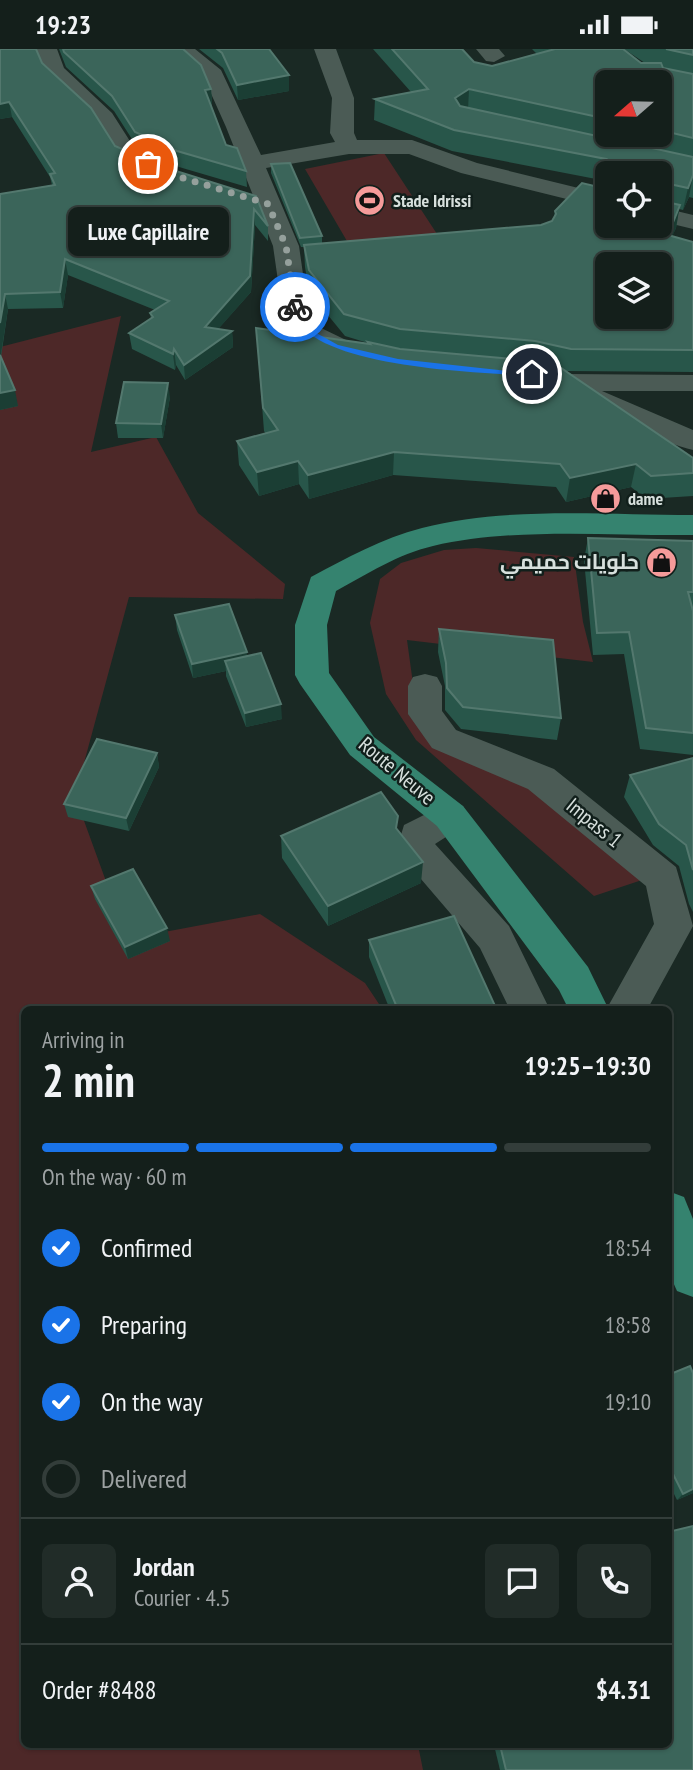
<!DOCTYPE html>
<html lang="en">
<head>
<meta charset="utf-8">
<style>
	:root { --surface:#141f1b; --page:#212c28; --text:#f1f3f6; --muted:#9da2a3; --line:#333d3a; --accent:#1a73e8 }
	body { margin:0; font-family:"PT Sans Narrow",Cairo,sans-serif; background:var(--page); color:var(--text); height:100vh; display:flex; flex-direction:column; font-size:26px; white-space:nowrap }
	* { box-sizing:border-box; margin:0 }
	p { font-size:23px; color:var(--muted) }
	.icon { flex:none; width:38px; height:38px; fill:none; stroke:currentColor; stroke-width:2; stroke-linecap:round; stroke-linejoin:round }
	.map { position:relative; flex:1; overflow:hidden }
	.details { position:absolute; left:21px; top:957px; width:651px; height:742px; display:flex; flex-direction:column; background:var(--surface); border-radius:10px; box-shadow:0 2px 5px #0004,0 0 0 2px var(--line) }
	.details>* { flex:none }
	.needle { width:46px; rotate:250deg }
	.controls { position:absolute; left:595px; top:21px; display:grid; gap:14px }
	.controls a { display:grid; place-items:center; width:77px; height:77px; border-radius:10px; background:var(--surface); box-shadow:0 2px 5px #0004,0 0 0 2px var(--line); font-size:35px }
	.pin { position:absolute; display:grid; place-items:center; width:60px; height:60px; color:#fff; margin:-30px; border:4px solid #fff; border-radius:50%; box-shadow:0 2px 7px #0007 }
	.courier { position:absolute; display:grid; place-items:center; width:70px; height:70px; margin:-35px; border:5px solid #1a73e8; border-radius:50%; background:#fff; color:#222; box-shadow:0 2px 9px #0007 }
	.bubble { position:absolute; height:49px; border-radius:10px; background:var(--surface); box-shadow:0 2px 5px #0004,0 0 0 2px var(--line); font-size:23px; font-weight:600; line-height:49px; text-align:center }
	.summary em { font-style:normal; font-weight:600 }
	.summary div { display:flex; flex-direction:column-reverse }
	.summary { display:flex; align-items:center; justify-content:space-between; height:119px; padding:0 21px }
	h1 { font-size:46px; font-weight:600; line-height:52px }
	.bar { display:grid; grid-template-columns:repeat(4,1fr); gap:10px 7px; align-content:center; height:84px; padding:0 21px }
	.bar i { height:9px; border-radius:5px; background:var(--line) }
	.bar .current { background:var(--accent) }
	.bar p { grid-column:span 4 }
	.line { display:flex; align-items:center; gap:18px; padding:0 21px; border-top:2px solid var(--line) }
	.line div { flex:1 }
	.round { display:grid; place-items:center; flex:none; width:74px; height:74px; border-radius:10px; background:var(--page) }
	ol { padding:0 21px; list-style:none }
	li { display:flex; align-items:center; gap:21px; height:77px }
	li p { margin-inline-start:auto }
	li .icon { padding:7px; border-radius:50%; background:var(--accent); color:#fff; stroke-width:4 }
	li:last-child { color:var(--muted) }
	li i { width:38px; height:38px; border:4px solid var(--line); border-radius:50% }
	.status { display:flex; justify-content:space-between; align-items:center; height:49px; padding:0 35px; background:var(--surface); direction:ltr }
	.status svg { height:19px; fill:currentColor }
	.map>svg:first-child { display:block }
	.green { fill:#4d2828 }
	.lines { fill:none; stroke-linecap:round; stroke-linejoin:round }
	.minor { fill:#4b5b55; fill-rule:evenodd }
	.major { fill:#35836f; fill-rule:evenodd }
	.wall { fill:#28564a; fill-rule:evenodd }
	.shaded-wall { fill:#1b3e34 }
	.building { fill:#3b655a; stroke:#53786e; stroke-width:2; fill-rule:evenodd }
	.route { fill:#1a73e8 }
	.done { stroke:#95a09c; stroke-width:7; stroke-dasharray:0 12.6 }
	.labels { text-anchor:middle; stroke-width:5; stroke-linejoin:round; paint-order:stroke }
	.far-poi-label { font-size:18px; font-weight:bold; fill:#d7e0dd; stroke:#111f1b; text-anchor:start }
	.poi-label { font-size:21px; font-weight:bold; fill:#d7e0dd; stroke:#111f1b; text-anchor:end }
	.street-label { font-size:21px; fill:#d7e0dd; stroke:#111f1b }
</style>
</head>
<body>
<div class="status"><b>19:23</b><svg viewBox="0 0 49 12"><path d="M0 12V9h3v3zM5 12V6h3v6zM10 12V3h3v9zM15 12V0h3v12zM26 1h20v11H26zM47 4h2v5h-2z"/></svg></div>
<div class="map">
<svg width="693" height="1721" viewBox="0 0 693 1721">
	<rect width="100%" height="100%" fill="#1a2924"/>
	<g class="green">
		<path d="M384,104L437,185L351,199L305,120Z"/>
		<path d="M121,267L91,403L156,388L198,464L285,535L283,550L129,548L75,747L127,890L260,865L365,934L383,961H24V1696H418L423,1721H0V298Z"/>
		<path d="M476,499L574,508L583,573L593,613L407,591L418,671L537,741L645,830L594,847L416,691L386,645L370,574L380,530L401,514L444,501Z"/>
	</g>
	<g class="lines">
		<g class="minor">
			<path d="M35,0H57L64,19L112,64L135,100L176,119L180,124L176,129H160L118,110L95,73L46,27Z"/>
			<path d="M171,0H195L221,21L261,106L335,93L330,84L332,49L314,0H336L354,49V84L357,91H412L477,114L607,146V160L461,124L409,105H349L266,119L299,197L308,260L319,278L346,291L376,299L380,305L376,311L366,313L326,303L298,289L294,283L282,260L273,197L226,78L204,29Z"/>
			<path d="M476,0H499L505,7L494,13L486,12Z"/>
			<path d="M660,158L693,166V180L660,172Z"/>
			<path d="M530,316L567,325L693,326V342H602L693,381V401C666,394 588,367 573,345L575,341L520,330L516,324L520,318Z"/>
			<path d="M425,625L437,628L442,637V662L456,681L554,720L676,818L693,877L647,961H606L654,875L646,837L528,740L432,699L408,665V637L413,628Z"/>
			<path d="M450,753L463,757L468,767L463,777L435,795L509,877L550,961H510L480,899L403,809L397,799L404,776Z"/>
		</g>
		<g class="major">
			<path d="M693,466V486C609,487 514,478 433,497C398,505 367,525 336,542L327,576L329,624L374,688L463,757L588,918L609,961H569L559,941L437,777L350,706L300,635L295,626V576L311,528C347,509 382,489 422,479C507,457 606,466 693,466Z"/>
			<path d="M668,1142L684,1148L693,1170V1248L677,1242L668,1222Z"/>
		</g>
	</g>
	<g class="wall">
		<path d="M0,0L42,14L115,97L160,117L256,147L268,177V192L255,176L251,243L218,280L232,282L233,298L185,331L176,316L175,321L132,300L129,284L151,270L150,264L155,261L68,226L63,259L8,260L1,308L18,357L0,361V145L52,136L50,128L12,68L0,70Z"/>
		<path d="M59,0H183L211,40L212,55L211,56L226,96L246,122L247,138L179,118L137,98L114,62L66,18Z"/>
		<path d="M199,0H269L289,26V42L238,51L223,19Z"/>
		<path d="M373,0H462L474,13L492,17L537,5L532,0H623L641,14H645L624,0H693V149L689,148L683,161L679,160L676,179L672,187L693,193V323L565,322L693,409V447L646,450L631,438L566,453L556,438L393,426L309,450L299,435L259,447L239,416L237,392L266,385L264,382L256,279L368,295V294L345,287L309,243L305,218L304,198H301L271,124V115L322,187V195L541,176L552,172L554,169L555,162L595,137L596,130L452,102L374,71L375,50L411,43ZM607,33H660V86H607ZM607,124H660L607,177Z"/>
		<path d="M170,348L163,389H118L116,374Z"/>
		<path d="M588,489L693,492V706L640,700L624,605L593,606L584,511Z"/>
		<path d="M175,566L247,607L282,670L246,678L226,627V622L193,629L177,581Z"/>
		<path d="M439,580L561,669L557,691L461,680L445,661V637L438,603Z"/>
		<path d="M157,704L159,718L129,782L68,768L64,755Z"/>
		<path d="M693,709V863L689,855L679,817L653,796L624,748L630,726Z"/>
		<path d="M398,782L421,834L328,877L282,809L281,787Z"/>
		<path d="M91,837L170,892L128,910L95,850Z"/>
		<path d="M369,891L495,961H390L369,908Z"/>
		<path d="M668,1326L693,1444L677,1451L668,1433Z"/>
		<path d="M494,1696H668L693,1721H500Z"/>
	</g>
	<g class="shaded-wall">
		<path d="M289,26V42L238,51L237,36Z"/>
		<path d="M211,40L212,55L206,56L205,41Z"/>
		<path d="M469,40L468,61L453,70L455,49Z"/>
		<path d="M9,53L12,68L0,70V55Z"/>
		<path d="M693,127L689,148L683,161L688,139Z"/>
		<path d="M680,156L676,179L663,208L668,186Z"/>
		<path d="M254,160L255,176L251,243L206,294L205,278Z"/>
		<path d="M65,210L68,226L63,259L60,243Z"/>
		<path d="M5,245L8,260L0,311V274Z"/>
		<path d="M232,282L233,298L185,331L184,316Z"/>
		<path d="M174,300L176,316L175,321L173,305Z"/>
		<path d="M168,334L170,348L163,389L161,375Z"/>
		<path d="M15,341L18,357L0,361V344Z"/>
		<path d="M394,403L393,426L309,450L308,426Z"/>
		<path d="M298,412L299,435L259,447L257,423Z"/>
		<path d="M636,415L631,438L566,453L570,429Z"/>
		<path d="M247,603L248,618L225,612L226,622L193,629L192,615Z"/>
		<path d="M281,655L282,670L246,678L245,664Z"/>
		<path d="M157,704L159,718L129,782L126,769Z"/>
		<path d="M423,813L421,834L328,877V857Z"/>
		<path d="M167,879L170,892L128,910L125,898Z"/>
		<path d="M693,1440V1444L677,1451L683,1445Z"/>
	</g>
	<g class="building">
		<path d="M0,0H36L42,14L91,59L115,97L160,117L256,147L268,177L254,160L250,227L205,278L232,282L184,316L174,300L173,305L129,284L153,268L150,264L169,252L65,210L60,243L5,245L0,274V145L55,136L50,125L55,124L9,53L0,55Z"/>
		<path d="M63,0H183L201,16L211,40L205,41L226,96L237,99L246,122L177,102L135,83L112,47L64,3Z"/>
		<path d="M217,0H269L289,26L237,36L222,4Z"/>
		<path d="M392,0H462L474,13L492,17L555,0H623L641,14H661L663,19L693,25V89L660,81V33H607V70L469,40L455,49L460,57L693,108V126L688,139L665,134L661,136L662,152L680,156L668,186L693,193V301L571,300L535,292L400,280L344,265L309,221L304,196L541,176L552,172L556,165L555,162L582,134L607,140V177H660V124H613L612,122L598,118L606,110L454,81L375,50L428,40ZM607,215H660V268H607Z"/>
		<path d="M666,0H693V6Z"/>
		<path d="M290,114L322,187L300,189L271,115Z"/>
		<path d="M256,279L370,295L368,293L400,300L534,312L561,319L693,409V424L651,427L636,415L570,429L560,415L394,403L308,426L298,412L257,423L237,392L278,381L263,359Z"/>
		<path d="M0,306L15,341L0,344Z"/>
		<path d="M124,333L168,334L161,375L116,374Z"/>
		<path d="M588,489L693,492V543H688L693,562V684L646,679L629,583L597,584Z"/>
		<path d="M229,555L247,603L192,615L175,566Z"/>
		<path d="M439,580L553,591L561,669L463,658L447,639L446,614Z"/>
		<path d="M261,604L281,655L245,664L225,612Z"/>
		<path d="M97,690L157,704L126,769L64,755Z"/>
		<path d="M693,709V821L686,796L659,775L630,726Z"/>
		<path d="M381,743L398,767L396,779L423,813L328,857L281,787Z"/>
		<path d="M133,820L167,879L125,898L91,837Z"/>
		<path d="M454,867L496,959L489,961H398L369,891Z"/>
		<path d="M690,1317L693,1324V1440L683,1445L668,1415V1326Z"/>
		<path d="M693,1477V1721H506L500,1696H668V1483Z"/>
	</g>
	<path class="route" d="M292,257H297L311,281L338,296L398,310L536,325L532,327C481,323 298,320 292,257Z"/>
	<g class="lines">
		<path class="done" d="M148,115L170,125L268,155L286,197L295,258"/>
	</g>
	<defs>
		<symbol id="stadium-disc" viewBox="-11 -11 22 22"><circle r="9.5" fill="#f59b9a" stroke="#111f1b"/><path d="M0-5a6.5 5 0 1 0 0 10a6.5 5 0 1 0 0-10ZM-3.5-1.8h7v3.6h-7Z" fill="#111"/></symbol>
		<symbol id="shop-disc" viewBox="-11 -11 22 22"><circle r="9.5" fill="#f59b9a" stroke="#111f1b"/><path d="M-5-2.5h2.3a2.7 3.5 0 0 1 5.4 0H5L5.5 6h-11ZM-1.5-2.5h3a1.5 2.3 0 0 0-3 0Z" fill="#111"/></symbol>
	</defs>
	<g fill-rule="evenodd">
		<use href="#stadium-disc" x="352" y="134" width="35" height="35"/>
		<use href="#shop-disc" x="588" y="432" width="35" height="35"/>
		<use href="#shop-disc" x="644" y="496" width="35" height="35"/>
	</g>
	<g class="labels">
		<g class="far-poi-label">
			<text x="393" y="158">Stade Idrissi</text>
			<text x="628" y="456">dame</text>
		</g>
		<g class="poi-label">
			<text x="639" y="520">حلويات حميمي</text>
		</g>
		<g class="street-label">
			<text transform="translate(397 722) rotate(40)" y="7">Route Neuve</text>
			<text transform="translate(594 774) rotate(39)" y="7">Impass 1</text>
		</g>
	</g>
</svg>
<div class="controls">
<a><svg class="needle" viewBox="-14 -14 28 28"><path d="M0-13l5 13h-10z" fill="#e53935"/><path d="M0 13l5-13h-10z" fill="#9da2a3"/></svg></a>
<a><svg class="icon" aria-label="locate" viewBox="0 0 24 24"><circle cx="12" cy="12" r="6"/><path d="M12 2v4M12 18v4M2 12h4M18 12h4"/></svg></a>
<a><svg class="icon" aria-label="layers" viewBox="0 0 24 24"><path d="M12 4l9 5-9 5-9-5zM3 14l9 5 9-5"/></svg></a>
</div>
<div class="pin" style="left:148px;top:115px;background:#ea580c"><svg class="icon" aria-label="bag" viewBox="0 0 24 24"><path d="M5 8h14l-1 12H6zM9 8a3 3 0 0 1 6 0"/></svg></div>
<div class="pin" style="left:532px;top:325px;background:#1f2937"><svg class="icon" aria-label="home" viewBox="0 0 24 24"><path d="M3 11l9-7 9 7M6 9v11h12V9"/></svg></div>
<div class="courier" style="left:295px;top:258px"><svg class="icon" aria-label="bike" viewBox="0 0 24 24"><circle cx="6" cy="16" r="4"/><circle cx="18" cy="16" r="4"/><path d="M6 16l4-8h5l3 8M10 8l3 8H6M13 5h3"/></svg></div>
<div class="bubble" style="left:68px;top:158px;width:161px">Luxe Capillaire</div>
<section class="details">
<div class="summary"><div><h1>2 min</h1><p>Arriving in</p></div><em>19:25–19:30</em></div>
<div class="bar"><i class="current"></i><i class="current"></i><i class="current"></i><i></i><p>On the way · 60 m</p></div>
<ol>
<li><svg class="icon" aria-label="check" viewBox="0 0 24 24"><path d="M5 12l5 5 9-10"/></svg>Confirmed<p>18:54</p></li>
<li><svg class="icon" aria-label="check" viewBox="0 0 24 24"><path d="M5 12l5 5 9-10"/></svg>Preparing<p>18:58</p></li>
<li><svg class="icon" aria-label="check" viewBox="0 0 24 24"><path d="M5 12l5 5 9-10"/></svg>On the way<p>19:10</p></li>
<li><i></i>Delivered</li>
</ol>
<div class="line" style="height:126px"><a class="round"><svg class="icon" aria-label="person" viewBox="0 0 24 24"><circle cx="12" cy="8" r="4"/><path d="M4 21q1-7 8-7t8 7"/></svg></a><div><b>Jordan</b><p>Courier · 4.5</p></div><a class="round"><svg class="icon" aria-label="chat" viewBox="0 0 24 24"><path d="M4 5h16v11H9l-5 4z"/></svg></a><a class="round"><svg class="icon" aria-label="phone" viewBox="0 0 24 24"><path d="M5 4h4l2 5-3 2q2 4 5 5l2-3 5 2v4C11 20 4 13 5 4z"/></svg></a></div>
<div class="line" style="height:91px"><div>Order #8488</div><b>$4.31</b></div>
</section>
</div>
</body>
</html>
